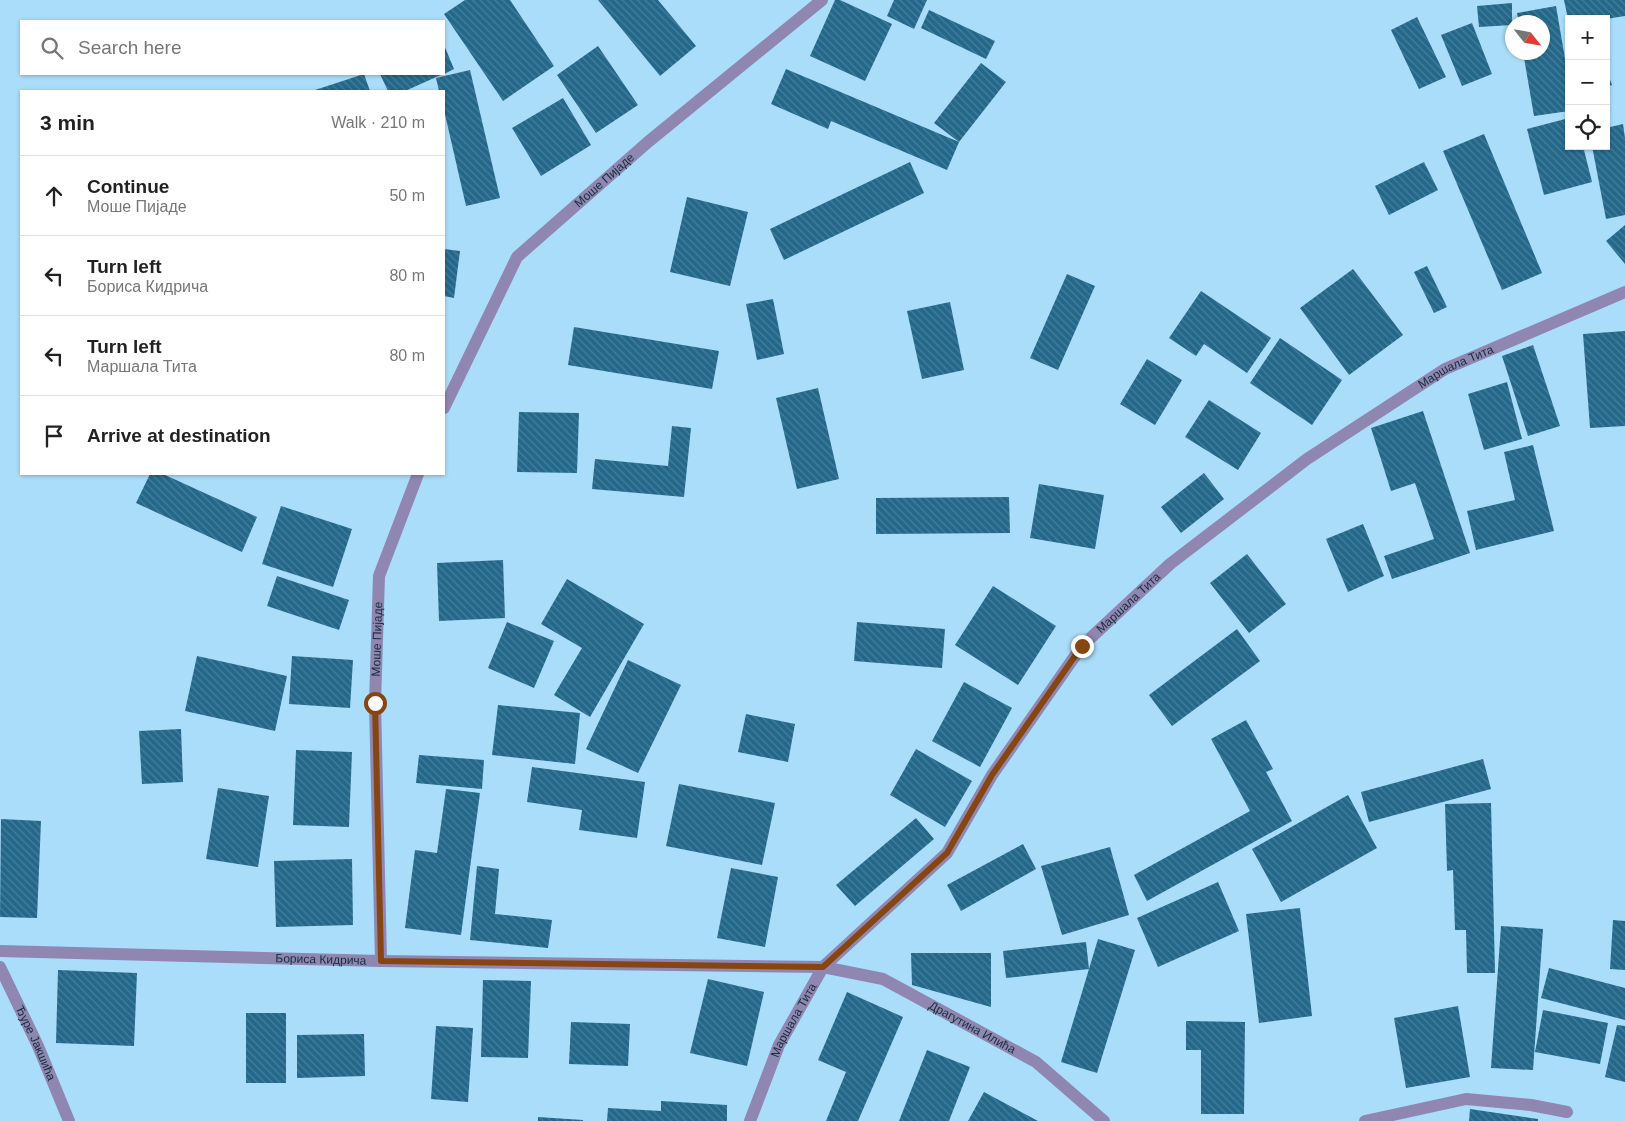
<!DOCTYPE html>
<meta charset="utf-8">
<style>
:root{--surface:#fff;--page:#f2f2f2;--text:#222;--muted:#767676;--line:#e0e0e0}
body{margin:0;font-family:Arial,sans-serif;background:var(--page);color:var(--text)}
.controls{position:absolute;right:15px;top:15px;display:grid;overflow:hidden;border-radius:0px;box-shadow:0 1px 4px #0004}
.controls button{width:45px;height:45px;display:grid;place-items:center;padding:0;border:0;border-bottom:1px solid var(--line);background:var(--surface);color:var(--text);font:25px sans-serif}
.compass{position:absolute;left:1505px;top:15px;width:45px;height:45px;border-radius:50%;background:var(--surface);box-shadow:0 1px 4px #0004;rotate:121deg}
.stop{position:absolute;width:15px;height:15px;margin:-11px;border:4px solid #874611;border-radius:50%;background:#fff}
.stop.end{background:#874611;border-color:#fff;box-shadow:0 1px 5px #0008}
.list{margin:0;padding:0;list-style:none}
h2{display:flex;justify-content:space-between;align-items:center;height:65px;margin:0;padding:0 20px;font-size:21px}
h2 small{font-size:16px;font-weight:400;color:var(--muted)}
.list li{display:grid;grid-template-columns:32px 1fr auto;gap:15px;align-items:center;box-sizing:border-box;height:80px;padding:0 20px;border-top:1px solid var(--line)}
.list b{display:block;font-size:19px;white-space:nowrap}
.list p{margin:0;font-size:16px;white-space:nowrap;color:var(--muted)}
.list em{font-size:16px;font-style:normal;color:var(--muted)}
.icon{flex:none;width:28px;height:28px;fill:none;stroke:currentColor;stroke-width:2;stroke-linecap:round;stroke-linejoin:round}
.map{position:relative;flex:none;width:1625px;height:1121px;overflow:hidden}
.search{position:absolute;background:var(--surface);box-shadow:0 1px 4px #0004;left:20px;top:20px;width:425px;height:55px;display:flex;align-items:center;gap:12px;box-sizing:border-box;padding:0 18px;border-radius:0px;color:var(--muted);font-size:19px}
.panel{position:absolute;background:var(--surface);box-shadow:0 1px 4px #0004;left:20px;top:90px;width:425px;height:385px;border-radius:0px}
.map>svg:first-child{display:block}
.building{fill:url(#building-back-hatch)}
.lines{fill:none;stroke-linecap:round;stroke-linejoin:round}
.minor{stroke:#8f86b1;stroke-width:12}
.route{stroke:#874611;stroke-width:6}
.labels{text-anchor:middle;stroke-width:5;stroke-linejoin:round;paint-order:stroke}
.street-label{font-size:12px;fill:#152f3d;stroke:#c3e8fe}
</style>
<div class="map">
<svg width="1625" height="1121" viewBox="0 0 1625 1121">
<defs>
<pattern id="building-back-hatch" width="6" height="6" patternUnits="userSpaceOnUse" patternTransform="scale(1.25)"><rect width="6" height="6" fill="#23688a"/><path d="M-1 5l2 2M0 0l6 6M5-1l2 2" fill="none" stroke="#487e99"/></pattern>
</defs>
<rect width="100%" height="100%" fill="#aaddfa"/>
<!-- building -->
<path class="building" d="M 465,0 L 510,0 L 554,66 L 503,101 L 444,14 Z
M 598,0 L 658,0 L 696,46 L 660,76 Z
M 835,0 L 840,0 L 892,24 L 865,81 L 810,56 Z
M 894,0 L 927,0 L 914,29 L 887,16 Z
M 1564,0 L 1625,0 L 1625,16 L 1606,19 L 1568,19 Z
M 1512,3 L 1512,25 L 1479,27 L 1477,6 Z
M 1556,6 L 1569,82 L 1569,111 L 1534,116 L 1523,52 L 1542,52 L 1542,22 L 1519,22 L 1517,13 Z
M 929,10 L 995,41 L 986,59 L 921,28 Z
M 1417,17 L 1446,77 L 1419,89 L 1391,30 Z
M 1472,23 L 1492,74 L 1462,86 L 1441,35 Z
M 444,45 L 454,69 L 444,74 Z
M 598,46 L 638,105 L 596,133 L 557,75 Z
M 981,63 L 1006,82 L 959,142 L 947,170 L 831,121 L 828,129 L 771,104 L 786,69 L 959,142 L 934,123 Z
M 1606,69 L 1612,85 L 1606,87 Z
M 470,70 L 500,198 L 466,206 L 444,110 L 444,91 L 439,91 L 436,78 Z
M 364,74 L 370,91 L 312,91 Z
M 380,74 L 443,74 L 405,91 L 388,91 Z
M 563,98 L 591,145 L 541,176 L 512,128 Z
M 1569,118 L 1569,146 L 1583,146 L 1592,182 L 1544,195 L 1527,129 Z
M 1623,124 L 1625,138 L 1625,215 L 1606,219 L 1592,146 L 1606,146 L 1606,128 Z
M 1484,134 L 1542,273 L 1502,290 L 1443,151 Z
M 910,162 L 924,193 L 784,260 L 770,229 Z
M 1424,162 L 1438,190 L 1389,215 L 1375,186 Z
M 687,197 L 748,212 L 730,286 L 670,272 Z
M 1625,225 L 1625,264 L 1606,241 Z
M 444,249 L 460,251 L 454,298 L 444,296 Z
M 1427,266 L 1447,307 L 1434,313 L 1414,272 Z
M 1353,269 L 1403,335 L 1349,375 L 1300,308 Z
M 1067,274 L 1095,286 L 1058,370 L 1030,358 Z
M 1201,291 L 1271,338 L 1247,373 L 1204,344 L 1196,356 L 1169,338 Z
M 773,299 L 784,354 L 757,360 L 746,304 Z
M 950,302 L 964,370 L 922,379 L 907,311 Z
M 574,327 L 719,351 L 712,389 L 568,365 Z
M 1625,331 L 1625,426 L 1590,428 L 1583,334 Z
M 1280,338 L 1342,380 L 1312,425 L 1250,383 Z
M 1533,345 L 1560,426 L 1528,436 L 1502,356 Z
M 1147,359 L 1182,380 L 1155,425 L 1120,404 Z
M 1507,382 L 1522,439 L 1484,450 L 1468,394 Z
M 818,388 L 839,479 L 797,489 L 776,398 Z
M 1209,400 L 1261,433 L 1238,470 L 1185,437 Z
M 1423,411 L 1470,553 L 1392,579 L 1384,556 L 1434,539 L 1415,483 L 1391,491 L 1371,428 Z
M 519,412 L 579,413 L 577,473 L 517,472 Z
M 672,426 L 691,428 L 684,497 L 592,489 L 595,459 L 668,466 Z
M 1533,445 L 1554,531 L 1476,550 L 1467,511 L 1515,500 L 1504,452 Z
M 1204,473 L 1224,499 L 1181,533 L 1161,507 Z
M 150,474 L 163,474 L 257,517 L 242,552 L 136,503 Z
M 1039,484 L 1104,495 L 1095,549 L 1030,538 Z
M 1009,497 L 1010,533 L 876,534 L 876,498 Z
M 281,506 L 352,529 L 333,587 L 262,564 Z
M 1363,524 L 1384,576 L 1348,592 L 1326,539 Z
M 1247,554 L 1286,604 L 1249,633 L 1210,583 Z
M 503,560 L 505,618 L 439,621 L 437,563 Z
M 277,576 L 349,600 L 339,630 L 267,606 Z
M 567,579 L 644,624 L 590,717 L 554,695 L 582,648 L 541,624 Z
M 993,586 L 1056,626 L 1018,685 L 955,645 Z
M 507,622 L 554,641 L 534,688 L 488,668 Z
M 857,622 L 945,629 L 942,668 L 854,661 Z
M 1237,629 L 1260,661 L 1172,726 L 1149,695 Z
M 197,656 L 287,676 L 275,731 L 185,711 Z
M 292,656 L 353,660 L 350,708 L 289,704 Z
M 628,660 L 681,685 L 638,773 L 586,749 Z
M 964,682 L 1012,708 L 980,767 L 932,741 Z
M 498,705 L 580,713 L 575,764 L 492,755 Z
M 746,714 L 795,724 L 788,762 L 738,752 Z
M 1246,720 L 1273,769 L 1266,772 L 1292,821 L 1147,901 L 1134,875 L 1250,811 L 1211,739 Z
M 181,729 L 183,782 L 142,784 L 139,731 Z
M 916,749 L 972,781 L 945,827 L 890,795 Z
M 296,750 L 352,752 L 349,827 L 293,825 Z
M 419,755 L 484,760 L 482,789 L 416,783 Z
M 1483,759 L 1491,789 L 1369,822 L 1361,792 Z
M 532,767 L 645,782 L 637,838 L 579,830 L 582,810 L 527,802 Z
M 679,784 L 775,803 L 762,865 L 666,846 Z
M 218,788 L 269,796 L 258,867 L 206,859 Z
M 446,789 L 480,793 L 461,935 L 405,928 L 415,850 L 437,853 Z
M 1348,795 L 1377,848 L 1281,902 L 1252,849 Z
M 1491,803 L 1495,973 L 1467,973 L 1466,930 L 1455,930 L 1453,870 L 1447,871 L 1445,804 Z
M 916,818 L 934,839 L 855,906 L 836,885 Z
M 1,819 L 41,821 L 37,918 L 0,917 Z
M 1023,844 L 1036,869 L 961,911 L 947,885 Z
M 1110,847 L 1129,915 L 1062,935 L 1041,866 Z
M 352,859 L 353,925 L 276,927 L 274,861 Z
M 477,866 L 499,869 L 495,914 L 552,920 L 548,948 L 470,940 Z
M 731,868 L 778,877 L 765,947 L 717,938 Z
M 1218,882 L 1239,931 L 1158,967 L 1137,918 Z
M 1300,908 L 1312,1016 L 1259,1023 L 1246,914 Z
M 1613,920 L 1625,921 L 1625,970 L 1610,969 Z
M 1501,926 L 1543,929 L 1533,1070 L 1491,1068 Z
M 1098,939 L 1135,950 L 1097,1073 L 1061,1062 Z
M 1086,942 L 1089,969 L 1006,978 L 1003,951 Z
M 911,953 L 991,953 L 991,1007 L 912,985 Z
M 1549,968 L 1625,988 L 1625,1020 L 1541,998 Z
M 58,970 L 137,973 L 134,1046 L 56,1043 Z
M 708,979 L 764,992 L 747,1066 L 690,1053 Z
M 483,980 L 531,981 L 528,1058 L 481,1057 Z
M 847,992 L 903,1017 L 858,1121 L 826,1121 L 846,1072 L 818,1060 Z
M 1458,1006 L 1470,1077 L 1406,1088 L 1394,1018 Z
M 1543,1010 L 1608,1023 L 1600,1064 L 1535,1052 Z
M 246,1013 L 286,1013 L 286,1083 L 246,1083 Z
M 1186,1021 L 1245,1022 L 1244,1114 L 1201,1114 L 1201,1050 L 1186,1050 Z
M 571,1022 L 630,1024 L 628,1066 L 569,1064 Z
M 1617,1025 L 1625,1026 L 1625,1082 L 1605,1077 Z
M 436,1026 L 473,1028 L 468,1102 L 431,1099 Z
M 364,1034 L 365,1076 L 297,1078 L 297,1035 Z
M 927,1050 L 970,1067 L 949,1121 L 899,1121 Z
M 984,1092 L 1038,1121 L 968,1121 Z
M 661,1101 L 727,1105 L 727,1121 L 607,1121 L 608,1108 L 661,1111 Z
M 1470,1109 L 1538,1119 L 1538,1121 L 1469,1121 Z
M 538,1117 L 583,1120 L 583,1121 L 538,1121 Z"/>
<g class="lines">
<!-- minor -->
<g class="minor">
<path id="s1" d="M 444,408 L 517,257 L 648,142 L 822,0"/>
<path id="s2" d="M 0,951 L 381,961 L 823,967 L 883,979 L 1036,1062 L 1104,1121"/>
<path id="s3" d="M 381,961 L 375,703 L 379,576 L 418,474"/>
<path id="s4" d="M 0,967 L 38,1046 L 69,1121"/>
<path id="s5" d="M 750,1121 L 779,1045 L 823,967 L 947,853 L 992,775 L 1082,646 L 1170,564 L 1307,459 L 1445,369 L 1625,292"/>
<path d="M 1365,1121 L 1466,1099 L 1531,1105 L 1567,1112"/>
</g>
</g>
<g class="lines">
<!-- route -->
<path class="route" d="M 375,703 L 381,961 L 823,967 L 947,853 L 992,775 L 1082,646"/>
</g>
<g class="labels">
<!-- street labels -->
<g class="street-label">
<text dy="4" stroke="none"><textPath href="#s1" startOffset="284">Моше Пијаде</textPath></text>
<text dy="4" stroke="none"><textPath href="#s5" startOffset="1055">Маршала Тита</textPath></text>
<text dy="4" stroke="none"><textPath href="#s5" startOffset="650">Маршала Тита</textPath></text>
<text dy="4" stroke="none"><textPath href="#s3" startOffset="322">Моше Пијаде</textPath></text>
<text dy="4" stroke="none"><textPath href="#s2" startOffset="321">Бориса Кидрича</textPath></text>
<text dy="4" stroke="none"><textPath href="#s5" startOffset="110">Маршала Тита</textPath></text>
<text dy="4" stroke="none"><textPath href="#s2" startOffset="986">Драгутина Илића</textPath></text>
<text dy="4" stroke="none"><textPath href="#s4" startOffset="84">Ђуре Јакшића</textPath></text>
</g>
</g>
</svg>
<div class="controls">
<button>+</button>
<button>−</button>
<button><svg class="icon" aria-label="locate" viewBox="0 0 24 24"><circle cx="12" cy="12" r="6"/><path d="M12 2v4M12 18v4M2 12h4M18 12h4"/></svg></button>
</div>
<svg class="compass" viewBox="-18 -18 36 36"><path d="M0-13l5 13h-10z" fill="#e53935"/><path d="M0 13l5-13h-10z" fill="#767676"/></svg>
<div class="stop" style="left:375px;top:703px"></div>
<div class="stop end" style="left:1082px;top:646px"></div>
<div class="search"><svg class="icon" aria-label="search" viewBox="0 0 24 24"><circle cx="10" cy="10" r="6"/><path d="M15 15l6 6"/></svg>Search here</div>
<section class="panel">
<h2>3 min<small>Walk · 210 m</small></h2>
<ul class="list">
<li><svg class="icon" aria-label="ahead" viewBox="0 0 24 24"><path d="M12 20V5M6 11l6-6 6 6"/></svg><div><b>Continue</b><p>Моше Пијаде</p></div><em>50 m</em></li>
<li><svg class="icon" aria-label="left" viewBox="0 0 24 24"><path d="M17 20v-9H6M10 6l-5 5 5 5"/></svg><div><b>Turn left</b><p>Бориса Кидрича</p></div><em>80 m</em></li>
<li><svg class="icon" aria-label="left" viewBox="0 0 24 24"><path d="M17 20v-9H6M10 6l-5 5 5 5"/></svg><div><b>Turn left</b><p>Маршала Тита</p></div><em>80 m</em></li>
<li><svg class="icon" aria-label="arrive" viewBox="0 0 24 24"><path d="M6 21V4h12l-3 4 3 4H6"/></svg><div><b>Arrive at destination</b></div></li>
</ul>
</section>
</div>
